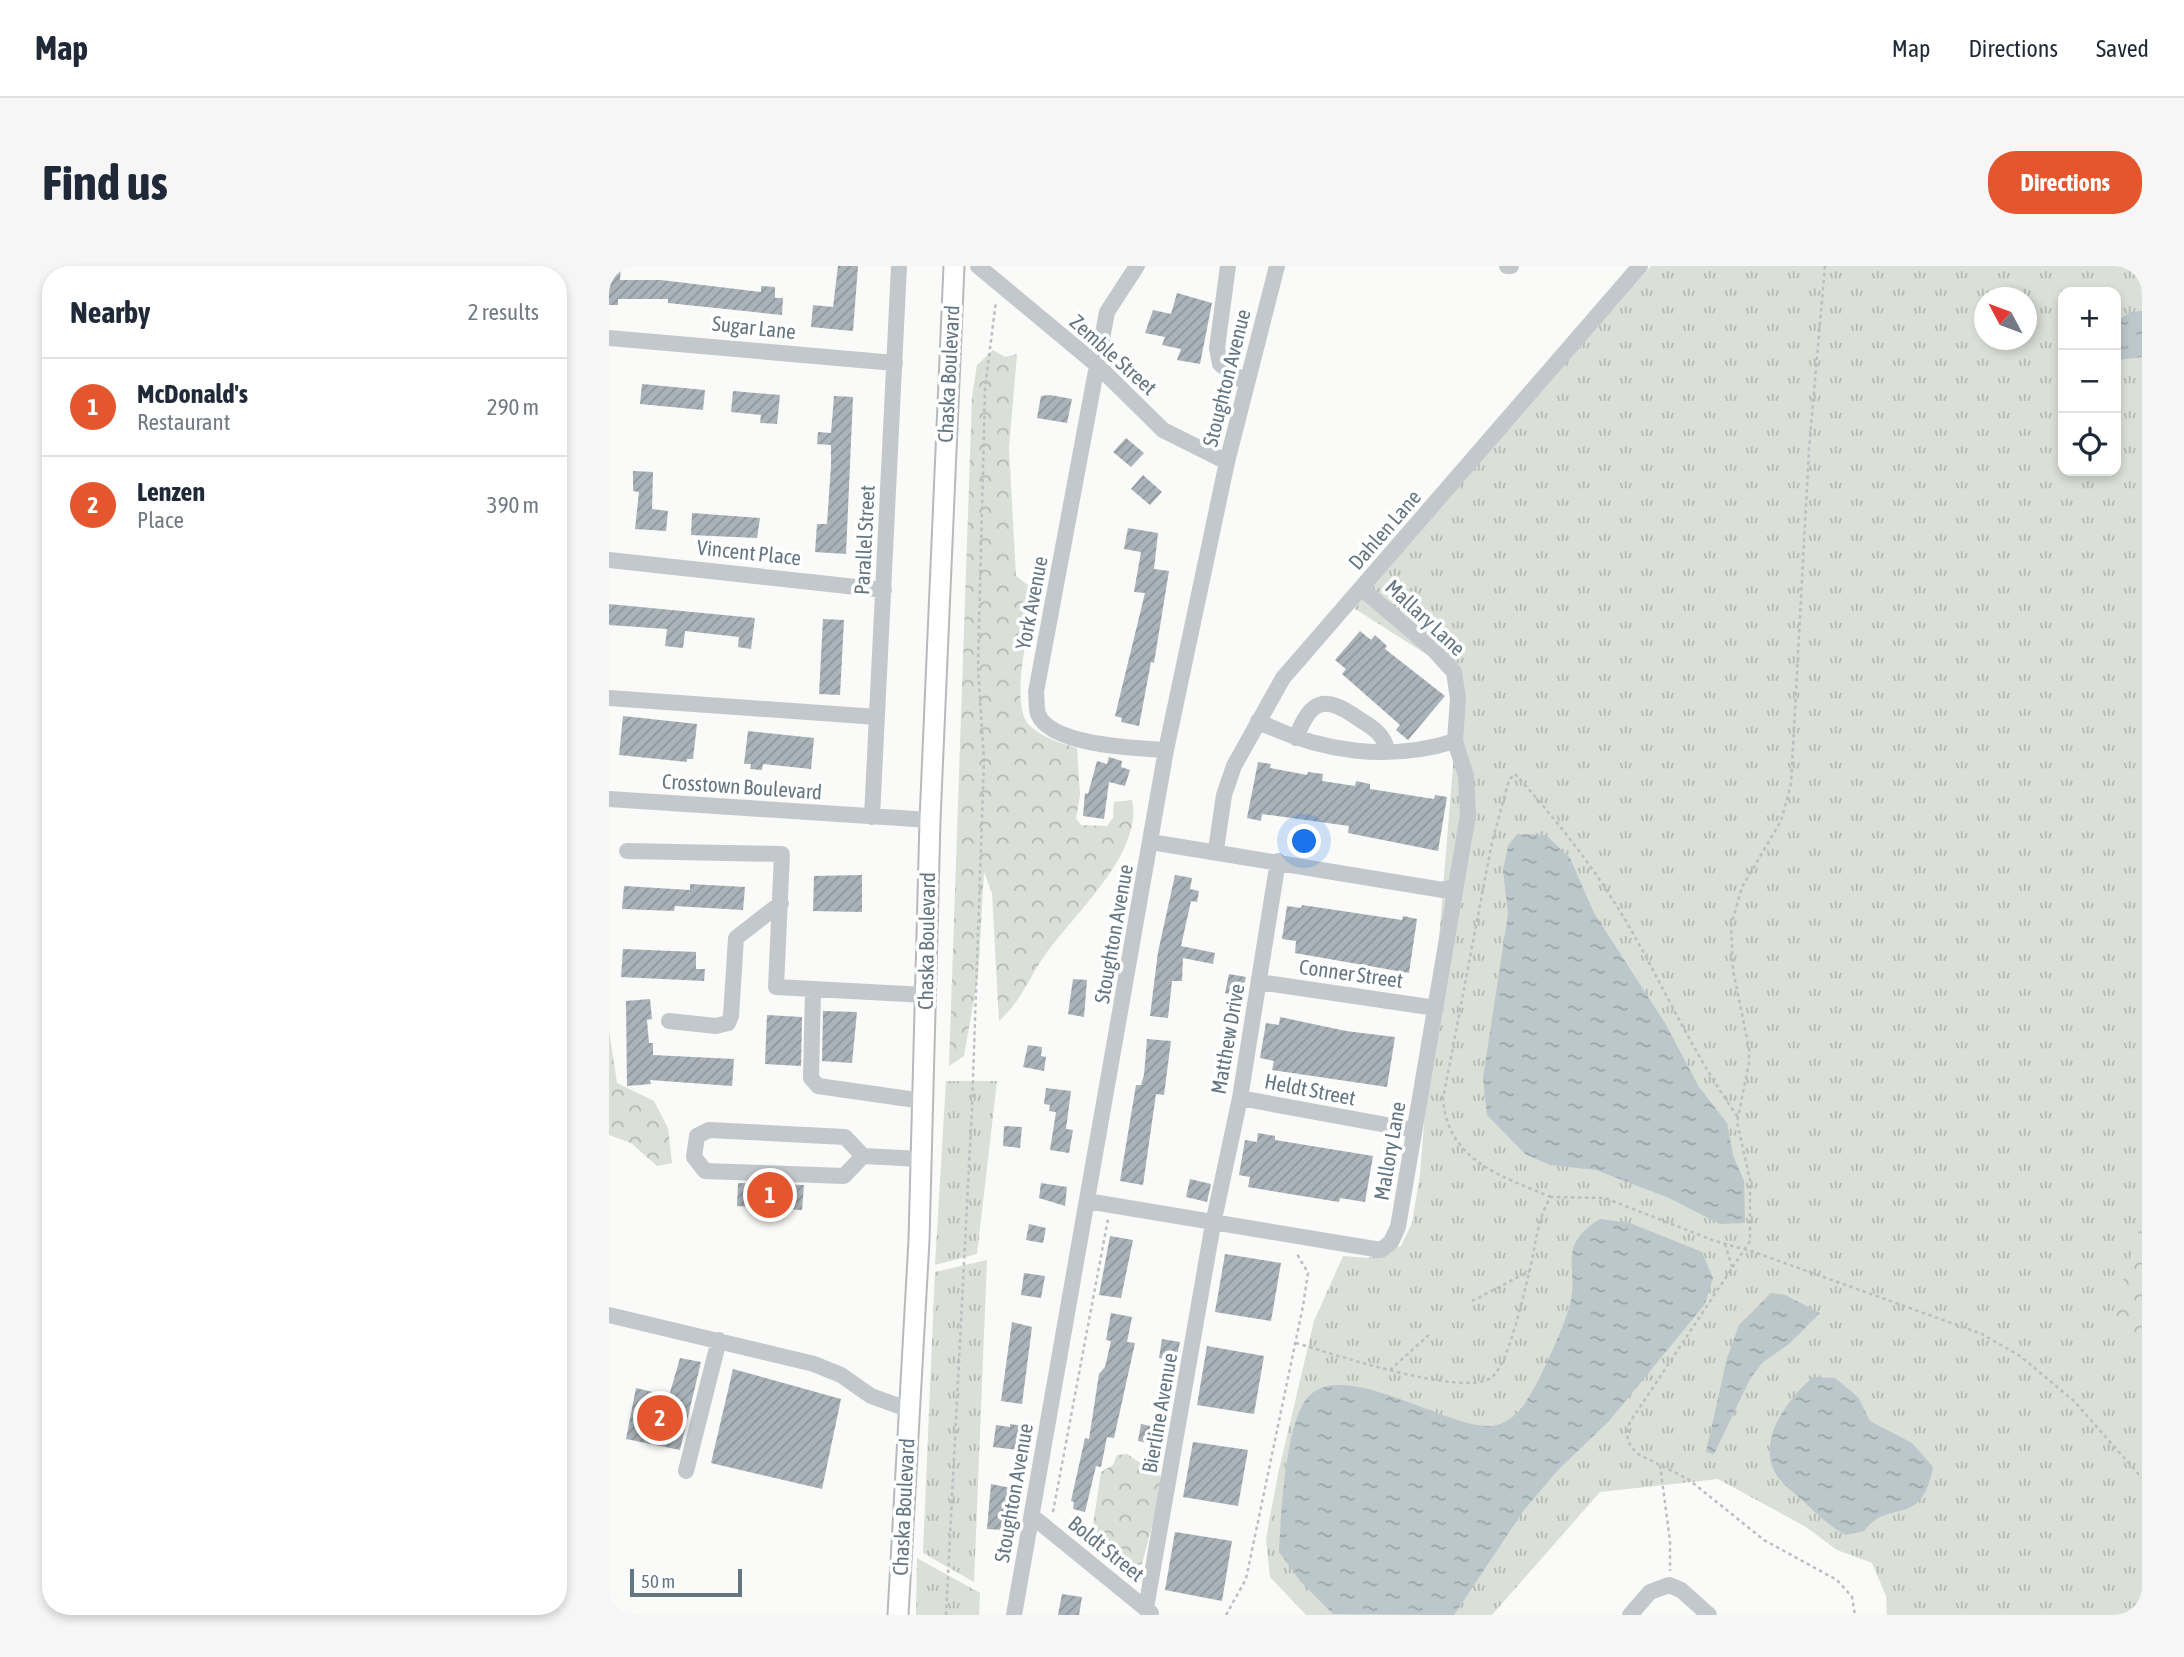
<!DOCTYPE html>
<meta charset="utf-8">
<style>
:root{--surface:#fff;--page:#f6f6f7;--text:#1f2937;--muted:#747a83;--line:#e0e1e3;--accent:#e4572e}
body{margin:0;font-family:"Asap Condensed",sans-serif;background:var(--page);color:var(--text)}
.controls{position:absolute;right:21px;top:21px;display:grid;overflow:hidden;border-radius:14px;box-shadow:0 4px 10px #0003}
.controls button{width:63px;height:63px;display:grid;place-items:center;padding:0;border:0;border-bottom:2px solid var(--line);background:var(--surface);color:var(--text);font:35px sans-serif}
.compass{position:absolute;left:1365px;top:21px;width:63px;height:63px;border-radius:50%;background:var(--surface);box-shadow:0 4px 10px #0003;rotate:311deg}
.scale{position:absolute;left:21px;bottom:18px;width:112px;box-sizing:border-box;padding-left:7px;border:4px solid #657683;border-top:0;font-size:19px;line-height:24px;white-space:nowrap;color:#657683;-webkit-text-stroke:5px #fff;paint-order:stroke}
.you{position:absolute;left:696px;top:576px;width:24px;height:24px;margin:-18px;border:5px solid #fff;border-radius:50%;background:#1a73e8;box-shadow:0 0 0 10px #1a73e833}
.badge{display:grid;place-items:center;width:46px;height:46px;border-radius:50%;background:var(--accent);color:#fff;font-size:23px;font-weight:700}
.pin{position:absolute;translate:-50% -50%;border:4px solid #fff;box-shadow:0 2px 7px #0006}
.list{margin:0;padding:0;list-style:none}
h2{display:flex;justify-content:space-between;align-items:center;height:91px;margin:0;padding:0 28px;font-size:30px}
h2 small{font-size:23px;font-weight:400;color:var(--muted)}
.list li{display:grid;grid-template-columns:46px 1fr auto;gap:21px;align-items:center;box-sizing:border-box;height:98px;padding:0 28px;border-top:2px solid var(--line)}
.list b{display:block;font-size:26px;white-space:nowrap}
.list p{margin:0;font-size:23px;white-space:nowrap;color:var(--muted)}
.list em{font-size:23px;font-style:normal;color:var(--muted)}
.icon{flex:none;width:38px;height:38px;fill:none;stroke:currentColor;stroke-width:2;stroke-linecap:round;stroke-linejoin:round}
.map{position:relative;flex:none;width:1533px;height:1349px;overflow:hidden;border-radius:28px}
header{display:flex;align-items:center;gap:42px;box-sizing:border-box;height:98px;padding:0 35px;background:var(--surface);border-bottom:2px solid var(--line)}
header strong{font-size:33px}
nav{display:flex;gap:38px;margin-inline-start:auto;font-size:24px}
.intro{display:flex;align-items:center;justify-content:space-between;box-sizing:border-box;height:168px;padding:0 42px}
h1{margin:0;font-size:49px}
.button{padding:18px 32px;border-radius:28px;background:var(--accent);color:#fff;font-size:24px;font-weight:700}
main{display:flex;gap:42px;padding:0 42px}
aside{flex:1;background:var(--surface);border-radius:28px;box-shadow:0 4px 10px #0003}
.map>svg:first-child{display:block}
.forest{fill:url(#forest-crowns)}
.park{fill:url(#park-tufts);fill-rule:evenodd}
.water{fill:url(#water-ripples)}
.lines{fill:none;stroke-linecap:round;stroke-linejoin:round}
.stream{stroke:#bbc7cb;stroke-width:4.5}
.building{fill:url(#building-hatch)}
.major-casing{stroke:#b5babe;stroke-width:23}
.path{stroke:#bbbfc2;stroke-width:2.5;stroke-dasharray:3.5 3.5;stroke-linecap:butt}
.minor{stroke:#c3c8cc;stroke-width:16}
.major{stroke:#fff;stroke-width:19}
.labels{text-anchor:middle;stroke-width:7;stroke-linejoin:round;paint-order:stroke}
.street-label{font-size:21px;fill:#657683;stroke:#fff}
</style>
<header>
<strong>Map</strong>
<nav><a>Map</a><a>Directions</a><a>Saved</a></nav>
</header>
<div class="intro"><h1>Find us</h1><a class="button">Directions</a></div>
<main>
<aside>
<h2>Nearby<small>2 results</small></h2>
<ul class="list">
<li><span class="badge">1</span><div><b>McDonald's</b><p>Restaurant</p></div><em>290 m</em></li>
<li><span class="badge">2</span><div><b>Lenzen</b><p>Place</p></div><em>390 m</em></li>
</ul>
</aside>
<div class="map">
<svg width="1533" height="1349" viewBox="0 0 1533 1349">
<defs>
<pattern id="forest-crowns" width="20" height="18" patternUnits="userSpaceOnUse" patternTransform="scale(1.75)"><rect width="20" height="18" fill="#dadfd7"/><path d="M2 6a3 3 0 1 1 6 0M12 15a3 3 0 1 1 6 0" fill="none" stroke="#b4b9b4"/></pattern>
<pattern id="park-tufts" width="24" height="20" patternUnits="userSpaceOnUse" patternTransform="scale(1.75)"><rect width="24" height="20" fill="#dadfd7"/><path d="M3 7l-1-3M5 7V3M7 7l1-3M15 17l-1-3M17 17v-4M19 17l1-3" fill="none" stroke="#b4b9b4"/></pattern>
<pattern id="water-ripples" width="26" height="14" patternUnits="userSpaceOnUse" patternTransform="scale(1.75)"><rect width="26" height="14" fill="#bbc7cb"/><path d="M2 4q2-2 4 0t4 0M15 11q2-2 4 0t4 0" fill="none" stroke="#9ca6aa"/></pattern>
<pattern id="building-hatch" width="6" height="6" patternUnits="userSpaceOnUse" patternTransform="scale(1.75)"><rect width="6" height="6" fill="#aab3b9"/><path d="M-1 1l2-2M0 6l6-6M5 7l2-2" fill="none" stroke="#8e969c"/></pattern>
</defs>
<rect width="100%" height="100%" fill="#fafaf8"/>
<!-- forest -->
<path class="forest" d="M 384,84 L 396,91 L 408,88 L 400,182 L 407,310 L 427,325 C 422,354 400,434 419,458 C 431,471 452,477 468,482 L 471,529 L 467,552 L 472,559 L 498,560 L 504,552 L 505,536 L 523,534 C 535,586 464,649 436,689 C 419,713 413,734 390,755 L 383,627 L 375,606 L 369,711 L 355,790 L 340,800 L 363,131 L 368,99 Z
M 0,764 L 8,817 L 45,835 L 59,862 L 63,897 L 48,900 L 22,877 L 0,869 Z
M 1533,941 L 1533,1084 L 1500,1058 Z
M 518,1188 L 552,1211 L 551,1230 L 533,1298 L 523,1301 L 500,1290 L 482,1272 L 492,1206 L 504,1199 L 508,1189 Z"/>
<!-- park -->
<path class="park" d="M 1042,0 L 1533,0 L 1533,956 L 1500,1058 L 1533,1084 L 1533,1349 L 1278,1349 L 1277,1330 L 1263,1297 L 1228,1284 L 1197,1261 L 1109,1213 L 991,1226 L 883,1349 L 697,1349 L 661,1311 L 657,1273 L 669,1208 L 705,1055 L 734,990 L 759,992 L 792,980 L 803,957 L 811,908 L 846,475 L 845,406 L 740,339 ZM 1454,26 L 1507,26 L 1507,205 L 1454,205 ZM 1376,32 L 1418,32 L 1418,74 L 1376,74 Z
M 337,815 L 388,815 L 368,988 L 326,999 Z
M 378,994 L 365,1316 L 314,1287 L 326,1006 Z
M 308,1292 L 371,1327 L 370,1349 L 307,1349 Z"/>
<!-- water -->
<path class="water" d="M 1533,45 L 1533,91 L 1509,94 L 1507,55 L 1522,46 Z
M 908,568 L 937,569 L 961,592 L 985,647 L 1056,757 L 1090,821 L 1118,857 L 1124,889 L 1135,915 L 1136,957 L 1111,958 L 1060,932 L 987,904 L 941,899 L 916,888 L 878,849 L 874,812 L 899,648 L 894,604 L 899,580 Z
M 991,953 L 1021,957 L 1093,986 L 1104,1012 L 1096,1038 L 1000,1155 L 949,1204 L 915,1244 L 845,1349 L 724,1348 L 691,1315 L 670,1286 C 672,1249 676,1164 696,1135 C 728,1087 837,1163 881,1160 C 891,1160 902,1153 909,1146 C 924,1132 954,1063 960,1042 C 972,1002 945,981 991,953 Z
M 1162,1027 L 1176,1029 L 1211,1047 L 1180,1078 L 1153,1097 L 1141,1113 L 1105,1188 L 1097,1186 L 1118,1092 L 1130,1059 Z
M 1204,1111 L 1226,1112 L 1249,1131 L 1261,1155 L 1303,1177 L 1324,1201 C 1312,1264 1281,1231 1255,1265 L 1237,1269 C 1218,1259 1206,1246 1191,1232 C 1184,1226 1176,1220 1171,1214 C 1143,1178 1178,1134 1204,1111 Z"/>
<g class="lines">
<!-- stream -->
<path class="stream" d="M 1524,1349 L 1533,1345"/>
</g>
<!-- building -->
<path class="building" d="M 0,0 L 12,1 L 11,14 L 52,14 L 152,26 L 152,20 L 166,21 L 166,32 L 174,32 L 173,49 L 59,37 L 59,33 L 9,33 L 9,39 L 0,39 Z
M 229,0 L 249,0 L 244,65 L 202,61 L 204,39 L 224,41 Z
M 568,27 L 603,37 L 591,98 L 568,94 L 572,83 L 553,79 L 556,71 L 536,67 L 544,44 L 562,48 Z
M 33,118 L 96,124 L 94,144 L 31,138 Z
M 124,125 L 171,129 L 168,158 L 151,157 L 152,149 L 122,146 Z
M 441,129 L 463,133 L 458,157 L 428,152 L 432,130 Z
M 225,130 L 244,131 L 237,288 L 206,286 L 208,258 L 218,258 L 222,200 L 222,179 L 208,178 L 209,166 L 222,167 Z
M 517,172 L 535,187 L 522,201 L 504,186 Z
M 24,205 L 44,206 L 43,243 L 59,245 L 57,265 L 26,263 L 30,226 L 24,225 Z
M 534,209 L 553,226 L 541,239 L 522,223 Z
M 83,247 L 151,252 L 148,272 L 82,269 Z
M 519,262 L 549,267 L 545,303 L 560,305 L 545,397 L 542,396 L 530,460 L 512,456 L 513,452 L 506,450 L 536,327 L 525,326 L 532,286 L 515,283 Z
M 0,338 L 146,352 L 142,383 L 129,381 L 130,371 L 76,365 L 74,382 L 56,380 L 58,363 L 0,359 Z
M 214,353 L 235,354 L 231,429 L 210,428 Z
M 751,365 L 762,374 L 766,369 L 778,380 L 776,383 L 836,430 L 799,474 L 787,464 L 791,459 L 733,408 L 737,403 L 726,394 Z
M 14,450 L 88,458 L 84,493 L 78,493 L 78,496 L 10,489 Z
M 139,465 L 205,472 L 202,503 L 154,498 L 153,504 L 141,503 L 142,498 L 135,498 Z
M 500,491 L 513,495 L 512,501 L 521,504 L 516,520 L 500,516 L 495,553 L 474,550 L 476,527 L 479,528 L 488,495 L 498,498 Z
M 649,496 L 662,498 L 661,502 L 698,509 L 699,506 L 714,508 L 713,515 L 746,520 L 747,515 L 761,518 L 761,523 L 825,533 L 826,529 L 838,531 L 829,585 L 739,567 L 740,560 L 653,548 L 652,555 L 638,552 Z
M 253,609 L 253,646 L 204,645 L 205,610 Z
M 566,609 L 583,612 L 581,623 L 590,625 L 588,636 L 582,635 L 572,680 L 606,687 L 604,698 L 574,692 L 573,715 L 563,715 L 559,752 L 541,750 L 549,686 Z
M 81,618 L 136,621 L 134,644 L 66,640 L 65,645 L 13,643 L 15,620 L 81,624 Z
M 693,639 L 793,654 L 794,650 L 808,653 L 800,707 L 686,687 L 687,675 L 673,673 L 678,640 L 692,642 Z
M 14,683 L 87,686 L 87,703 L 96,703 L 95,715 L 12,711 Z
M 620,708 L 637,711 L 632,731 L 616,727 Z
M 464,713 L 478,714 L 475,751 L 459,748 Z
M 41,733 L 43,753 L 38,754 L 40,777 L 44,777 L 44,789 L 125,793 L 123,820 L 41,814 L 42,818 L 18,820 L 17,735 Z
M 214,745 L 248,746 L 243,797 L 213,795 Z
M 158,749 L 193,751 L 192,800 L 156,798 Z
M 671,751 L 737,765 L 786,771 L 778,821 L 663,804 L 665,795 L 651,792 L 657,757 L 670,759 Z
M 538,773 L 562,775 L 555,829 L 547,828 L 534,919 L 511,915 L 527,819 L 532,819 L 535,809 Z
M 419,779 L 433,781 L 432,790 L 437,791 L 435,805 L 414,801 Z
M 437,822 L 462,825 L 457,863 L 464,864 L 460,887 L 441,884 L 447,846 L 440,845 L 441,839 L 435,838 Z
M 395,860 L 413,861 L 411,882 L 394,880 Z
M 649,867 L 666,870 L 666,874 L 764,890 L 756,936 L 731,932 L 730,936 L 639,921 L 641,911 L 630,909 L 636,874 L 648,876 Z
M 581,913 L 602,918 L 598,936 L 577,931 Z
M 129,917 L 195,919 L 193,944 L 128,940 Z
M 432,917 L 458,921 L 456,940 L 430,932 Z
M 420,958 L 437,962 L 434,977 L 417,974 Z
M 501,970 L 524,974 L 512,1032 L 490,1029 Z
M 616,988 L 672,997 L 662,1055 L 606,1046 Z
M 415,1007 L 436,1010 L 432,1032 L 412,1029 Z
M 502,1047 L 523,1051 L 518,1076 L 526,1077 L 505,1172 L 498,1171 L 492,1201 L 487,1200 L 476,1246 L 464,1243 L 465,1236 L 462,1235 L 476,1172 L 480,1173 L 490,1108 L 496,1101 L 502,1075 L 497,1074 Z
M 403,1056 L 423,1061 L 413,1138 L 392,1135 Z
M 553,1073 L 571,1076 L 567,1095 L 550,1092 Z
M 598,1080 L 655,1090 L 645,1148 L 588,1139 Z
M 71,1092 L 92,1096 L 71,1184 L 17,1173 L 27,1122 L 60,1130 Z
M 124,1103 L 232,1133 L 213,1223 L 102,1197 Z
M 401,1158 L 414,1160 L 410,1184 L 384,1181 L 387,1159 L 401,1161 Z
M 532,1158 L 551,1162 L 548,1179 L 529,1175 Z
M 584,1176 L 639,1184 L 629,1240 L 574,1231 Z
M 382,1218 L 402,1222 L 397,1264 L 378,1263 Z
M 566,1266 L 623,1275 L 613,1335 L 556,1324 Z
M 453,1328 L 473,1331 L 470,1349 L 449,1349 Z"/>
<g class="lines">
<defs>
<path id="major" d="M 289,1349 L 310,974 L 321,554 L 345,0"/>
</defs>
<!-- major casing -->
<use href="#major" class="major-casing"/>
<!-- path -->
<path class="path" d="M 1216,0 L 1200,183 L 1182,518 L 1172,555 L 1133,621 L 1122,660 L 1124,704 L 1140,782 L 1140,797 L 1128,856 L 1141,914 L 1141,975 L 1021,1156 C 1016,1170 1018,1178 1029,1188 L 1079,1213 L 1155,1274 L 1228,1314 L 1243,1331 L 1246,1349
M 942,931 C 892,910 839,895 834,833 L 883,576 L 900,514 L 906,508 C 951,557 994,613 1026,671 C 1060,732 1088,794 1129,851
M 1116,978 L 1123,1001
M 863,1035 L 921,1005
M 687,1077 C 722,1087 856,1133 883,1111 C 900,1097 914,1030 920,1007 C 927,981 927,954 942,931 L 996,932 L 1106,975 L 1145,986 L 1373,1068 L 1411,1090 L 1465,1135 L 1533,1212
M 781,1104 L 822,1067
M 1051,1199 L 1061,1275 L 1061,1305
M 444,1246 L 499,953
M 337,1349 L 363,841 L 375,494 L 369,401 L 376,122 L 387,35
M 617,1349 L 637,1313 L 694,1040 L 699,1007 L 687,986"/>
<!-- minor -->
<path class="minor" d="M 369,0 L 488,99 L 554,164 L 618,196
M 528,0 L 498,46 L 427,426 C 428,432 427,442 429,448 C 442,480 528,482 557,484
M 619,0 L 608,82 L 611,98 L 638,118
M 898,0 L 902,0
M 0,72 L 286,97
M 0,294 L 275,324
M 0,432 L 268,451
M 649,455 C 710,486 780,496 846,475
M 687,472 C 702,432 716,429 750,453 C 763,461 775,468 778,484
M 0,533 L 321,554
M 263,551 L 290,0
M 542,576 L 834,624 L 847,620
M 607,584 L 615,529 L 625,500 L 674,412 L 1031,0
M 18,585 L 173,588 L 167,721 L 316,729
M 650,716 L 827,742
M 204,724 L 202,812 L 209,820 L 314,835
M 60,755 L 107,760 L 119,757 L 122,750 L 127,672 L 172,637
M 631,832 L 805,864
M 254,890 L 235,910 L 96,905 L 85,891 L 88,870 L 100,864 L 236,871 L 254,890 L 312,893
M 478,935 L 772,984 L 782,976 L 789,961 L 859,549 L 857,510 L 846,475 L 849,432 L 845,406 L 825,384 L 753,323
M 0,1049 L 205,1098 L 232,1109 L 262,1130 L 301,1144
M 77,1205 L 110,1074
M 423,1250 L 542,1347
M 537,1342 L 604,958 L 631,832 L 669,595
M 405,1349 L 557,484 L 618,196 L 668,0
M 1021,1349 L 1041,1326 L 1060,1319 L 1072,1324 L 1100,1349"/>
<!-- major -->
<use href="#major" class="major"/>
</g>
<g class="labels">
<!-- street labels -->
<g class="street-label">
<text transform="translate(145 62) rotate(6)" y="7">Sugar Lane</text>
<text transform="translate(504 89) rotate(42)" y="7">Zemble Street</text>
<text transform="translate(340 108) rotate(-87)" y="7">Chaska Boulevard</text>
<text transform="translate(618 112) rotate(-76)" y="7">Stoughton Avenue</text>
<text transform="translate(776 264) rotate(-49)" y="7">Dahlen Lane</text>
<text transform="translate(256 274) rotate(-87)" y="7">Parallel Street</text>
<text transform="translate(140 287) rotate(6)" y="7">Vincent Place</text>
<text transform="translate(423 337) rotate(-79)" y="7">York Avenue</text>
<text transform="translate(816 352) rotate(43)" y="7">Mallary Lane</text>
<text transform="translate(133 521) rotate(4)" y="7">Crosstown Boulevard</text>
<text transform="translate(505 668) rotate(-80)" y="7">Stoughton Avenue</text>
<text transform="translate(318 675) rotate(-89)" y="7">Chaska Boulevard</text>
<text transform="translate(742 708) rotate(8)" y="7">Conner Street</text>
<text transform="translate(619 773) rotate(-80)" y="7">Matthew Drive</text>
<text transform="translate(701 824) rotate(11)" y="7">Heldt Street</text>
<text transform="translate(781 885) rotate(-80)" y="7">Mallory Lane</text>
<text transform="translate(551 1147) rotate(-80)" y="7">Bierline Avenue</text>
<text transform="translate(405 1227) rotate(-80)" y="7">Stoughton Avenue</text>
<text transform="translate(295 1241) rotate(-87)" y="7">Chaska Boulevard</text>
<text transform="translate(497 1283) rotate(39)" y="7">Boldt Street</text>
</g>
</g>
</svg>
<div class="controls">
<button>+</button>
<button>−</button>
<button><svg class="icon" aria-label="locate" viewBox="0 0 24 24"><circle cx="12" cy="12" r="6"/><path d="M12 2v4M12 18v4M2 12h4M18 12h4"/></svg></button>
</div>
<svg class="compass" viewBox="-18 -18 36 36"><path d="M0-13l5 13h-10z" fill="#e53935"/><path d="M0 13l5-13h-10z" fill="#747a83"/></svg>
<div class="scale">50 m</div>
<div class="you"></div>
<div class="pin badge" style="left:161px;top:929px">1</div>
<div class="pin badge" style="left:51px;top:1152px">2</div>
</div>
</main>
